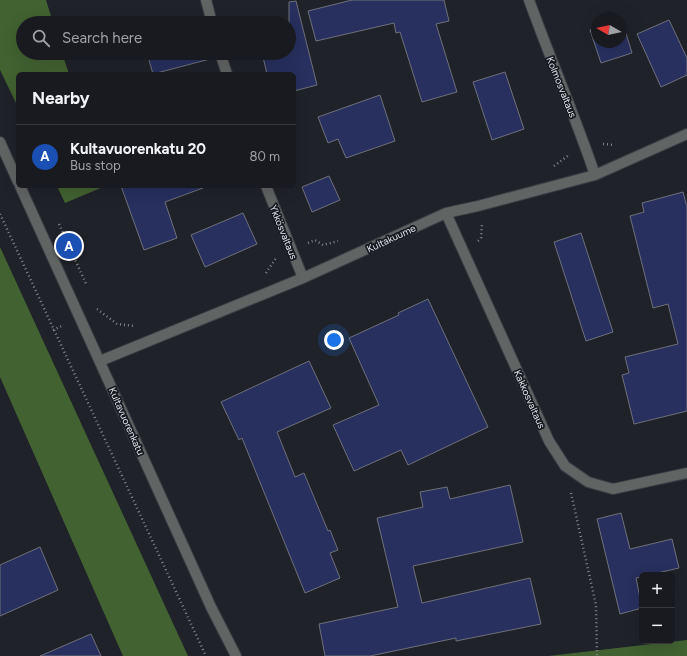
<!DOCTYPE html>
<meta charset="utf-8">
<style>
:root{--surface:#181a20;--page:#212329;--text:#f1f3f6;--muted:#9fa1a5;--line:#36383e;--accent:#fa87e6}
body{margin:0;font-family:Figtree,sans-serif;background:var(--page);color:var(--text)}
.controls{position:absolute;right:12px;bottom:12px;display:grid;overflow:hidden;border-radius:6px;box-shadow:0 4px 16px #0002}
.controls button{width:36px;height:36px;display:grid;place-items:center;padding:0;border:0;border-bottom:1px solid var(--line);background:var(--surface);color:var(--text);font:20px sans-serif}
.compass{position:absolute;left:591px;top:12px;width:36px;height:36px;border-radius:50%;background:var(--surface);box-shadow:0 4px 16px #0002;rotate:279deg}
.you{position:absolute;left:334px;top:340px;width:14px;height:14px;margin:-10px;border:3px solid #fff;border-radius:50%;background:#1a73e8;box-shadow:0 0 0 6px #1a73e833}
.badge{display:grid;place-items:center;width:26px;height:26px;border-radius:50%;background:var(--accent);color:#fff;font-size:13px;font-weight:700}
.pin{position:absolute;translate:-50% -50%;border:2px solid #fff;box-shadow:0 1px 4px #0006}
.list{margin:0;padding:0;list-style:none}
h2{display:flex;justify-content:space-between;align-items:center;height:52px;margin:0;padding:0 16px;font-size:17px}
h2 small{font-size:13px;font-weight:400;color:var(--muted)}
.list li{display:grid;grid-template-columns:26px 1fr auto;gap:12px;align-items:center;box-sizing:border-box;height:64px;padding:0 16px;border-top:1px solid var(--line)}
.list b{display:block;font-size:15px;white-space:nowrap}
.list p{margin:0;font-size:13px;white-space:nowrap;color:var(--muted)}
.list em{font-size:13px;font-style:normal;color:var(--muted)}
.icon{flex:none;width:22px;height:22px;fill:none;stroke:currentColor;stroke-width:2;stroke-linecap:round;stroke-linejoin:round}
.map{position:relative;flex:none;width:687px;height:656px;overflow:hidden}
.search{position:absolute;background:var(--surface);box-shadow:0 4px 16px #0002;left:16px;top:16px;width:280px;height:44px;display:flex;align-items:center;gap:10px;box-sizing:border-box;padding:0 14px;border-radius:22px;color:var(--muted);font-size:15px}
.panel{position:absolute;background:var(--surface);box-shadow:0 4px 16px #0002;left:16px;top:72px;width:280px;height:116px;border-radius:6px}
.map>svg:first-child{display:block}
.forest{fill:#426231}
.building{fill:#27305e;stroke:#6f717b}
.lines{fill:none;stroke-linecap:round;stroke-linejoin:round}
.minor-casing{stroke:#3b3d44;stroke-width:12}
.path{stroke:#84868c;stroke-width:2.5;stroke-dasharray:1 3;stroke-linecap:butt}
.minor{stroke:#606462;stroke-width:10}
.labels{text-anchor:middle;stroke-width:3.5;stroke-linejoin:round;paint-order:stroke}
.street-label{font-size:10px;fill:#e0e2e7;stroke:#161920}
</style>
<div class="map">
<svg width="687" height="656" viewBox="0 0 687 656">
<rect width="100%" height="100%" fill="#20222a"/>
<!-- forest -->
<path class="forest" d="M 0,0 L 46,0 L 53,23 L 23,23 L 23,53 L 62,53 L 69,74 L 18,74 L 18,107 L 0,70 Z
M 57,186 L 103,186 L 103,187 L 65,203 Z
M 0,247 L 188,656 L 123,656 L 0,377 Z
M 687,640 L 687,656 L 548,656 Z"/>
<!-- building -->
<path class="building" d="M 352,0 L 444,0 L 449,21 L 436,24 L 457,92 L 422,102 L 400,32 L 396,33 L 394,23 L 316,41 L 308,11 Z
M 296,1 L 317,85 L 294,91 L 294,74 L 267,74 L 262,53 L 289,53 L 289,2 Z
M 622,20 L 632,53 L 601,63 L 590,30 L 597,28 L 597,42 L 621,42 Z
M 669,20 L 687,58 L 687,75 L 661,87 L 637,34 Z
M 147,53 L 209,53 L 210,59 L 153,74 Z
M 505,72 L 524,129 L 492,140 L 473,82 Z
M 380,95 L 395,141 L 346,158 L 338,139 L 328,143 L 318,117 Z
M 329,176 L 340,200 L 312,212 L 302,187 Z
M 121,186 L 203,186 L 203,188 L 165,202 L 177,238 L 144,250 Z
M 683,192 L 687,207 L 687,411 L 634,424 L 622,375 L 629,373 L 625,357 L 678,344 L 668,304 L 653,308 L 630,216 L 644,212 L 642,203 Z
M 243,213 L 257,244 L 205,267 L 191,235 Z
M 581,233 L 613,332 L 586,341 L 554,242 Z
M 428,299 L 488,427 L 408,465 L 401,450 L 354,471 L 333,425 L 379,405 L 349,338 L 399,315 L 398,313 Z
M 309,361 L 331,408 L 277,432 L 295,477 L 304,473 L 328,531 L 330,530 L 338,550 L 330,553 L 340,578 L 305,593 L 242,438 L 239,440 L 221,402 Z
M 510,485 L 523,542 L 413,566 L 422,603 L 530,578 L 541,624 L 456,641 L 456,638 L 370,656 L 325,656 L 319,624 L 398,607 L 377,518 L 423,507 L 420,492 L 447,487 L 450,499 Z
M 621,513 L 630,549 L 672,539 L 679,568 L 649,575 L 642,575 L 642,577 L 636,578 L 642,608 L 620,614 L 597,519 Z
M 40,547 L 58,590 L 0,616 L 0,565 Z
M 91,634 L 101,656 L 40,656 Z"/>
<g class="lines">
<defs>
<path id="minor" d="M 206,0 L 212,23
M 529,0 C 550,58 575,116 595,175
M 220,53 L 227,74
M 0,142 L 18,182
M 20,186 L 211,607 L 236,656
M 266,186 L 303,278
M 446,213 L 549,441 L 565,466 L 588,482 L 613,489 L 687,473
M 100,361 L 303,278 L 446,213 L 478,206 L 595,175 L 687,134"/>
</defs>
<!-- minor casing -->
<use href="#minor" class="minor-casing"/>
<!-- path -->
<path class="path" d="M 603,144 L 615,145
M 554,166 L 569,155
M 0,214 L 206,656
M 59,224 L 87,286
M 478,241 L 481,238 L 482,223
M 308,243 L 315,240 L 323,245 L 338,241
M 266,273 L 276,258
M 97,309 L 117,324 L 135,326
M 53,330 L 64,325
M 571,493 L 596,605 L 597,656"/>
<!-- minor -->
<use href="#minor" class="minor"/>
</g>
<g class="labels">
<!-- street labels -->
<g class="street-label">
<text transform="translate(562 87) rotate(68)" y="4">Kolmosvaltaus</text>
<text transform="translate(284 232) rotate(68)" y="4">Ykkösvaltaus</text>
<text transform="translate(391 238) rotate(-25)" y="4">Kultakuume</text>
<text transform="translate(530 399) rotate(66)" y="4">Kakkosvaltaus</text>
<text transform="translate(127 421) rotate(66)" y="4">Kultavuorenkatu</text>
</g>
</g>
</svg>
<div class="controls">
<button>+</button>
<button>−</button>
</div>
<svg class="compass" viewBox="-18 -18 36 36"><path d="M0-13l5 13h-10z" fill="#e53935"/><path d="M0 13l5-13h-10z" fill="#9fa1a5"/></svg>
<div class="you"></div>
<div class="pin badge" style="left:69px;top:246px;background:#1a4fb4">A</div>
<div class="search"><svg class="icon" aria-label="search" viewBox="0 0 24 24"><circle cx="10" cy="10" r="6"/><path d="M15 15l6 6"/></svg>Search here</div>
<section class="panel">
<h2>Nearby<small></small></h2>
<ul class="list">
<li><span class="badge" style="background:#1a4fb4">A</span><div><b>Kultavuorenkatu 20</b><p>Bus stop</p></div><em>80 m</em></li>
</ul>
</section>
</div>
